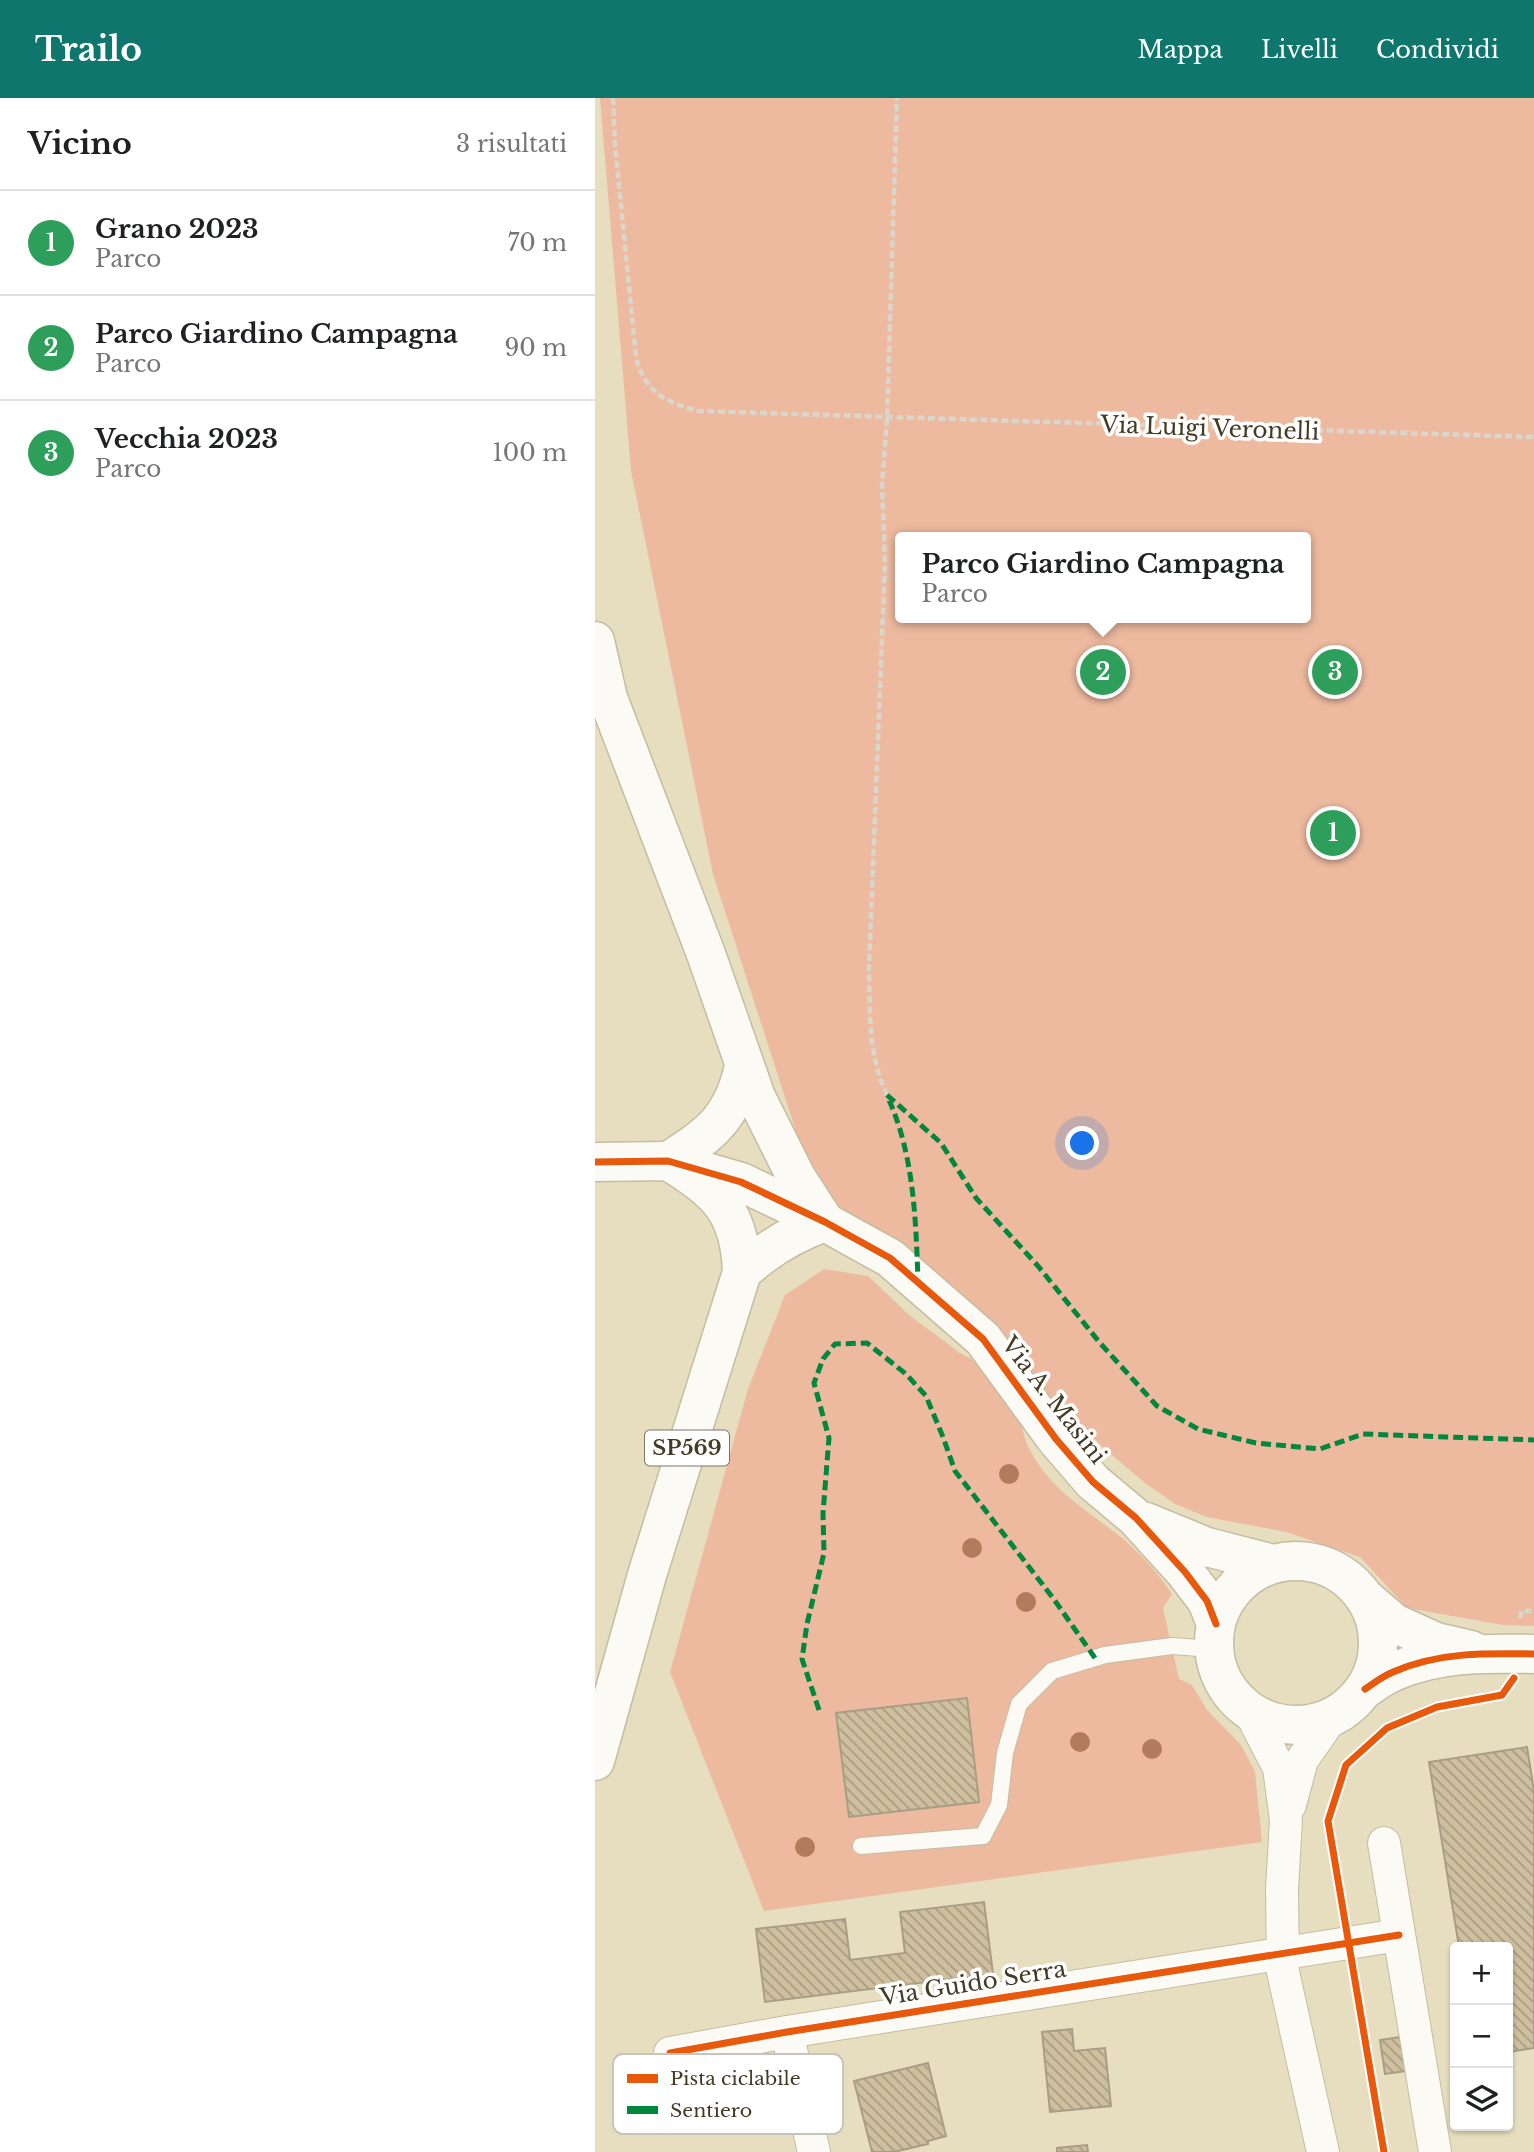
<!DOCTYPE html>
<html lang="it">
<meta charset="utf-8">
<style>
:root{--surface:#fff;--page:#f2f2f2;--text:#202124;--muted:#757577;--line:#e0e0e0;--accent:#0f766e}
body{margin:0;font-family:"Libre Baskerville",serif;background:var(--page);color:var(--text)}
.controls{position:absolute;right:21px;bottom:21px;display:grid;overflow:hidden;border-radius:7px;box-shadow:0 2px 5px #0004}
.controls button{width:63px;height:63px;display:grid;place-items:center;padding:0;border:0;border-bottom:2px solid var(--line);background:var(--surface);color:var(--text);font:35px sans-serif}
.you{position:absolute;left:488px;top:1046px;width:24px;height:24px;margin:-18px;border:5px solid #fff;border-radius:50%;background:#1a73e8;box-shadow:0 0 0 10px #1a73e833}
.badge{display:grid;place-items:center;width:46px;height:46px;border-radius:50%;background:var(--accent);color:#fff;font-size:23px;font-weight:700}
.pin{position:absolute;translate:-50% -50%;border:4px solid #fff;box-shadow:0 2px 7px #0006}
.popup{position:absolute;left:300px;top:434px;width:416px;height:91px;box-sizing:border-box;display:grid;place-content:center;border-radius:7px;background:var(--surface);filter:drop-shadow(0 2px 5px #0005);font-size:23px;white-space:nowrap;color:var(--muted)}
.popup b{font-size:26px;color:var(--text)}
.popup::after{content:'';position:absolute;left:50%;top:100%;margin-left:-14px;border:14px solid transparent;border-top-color:var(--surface)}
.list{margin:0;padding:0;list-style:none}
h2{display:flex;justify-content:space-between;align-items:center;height:91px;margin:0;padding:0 28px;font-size:30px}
h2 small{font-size:23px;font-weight:400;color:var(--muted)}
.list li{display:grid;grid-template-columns:46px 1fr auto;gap:21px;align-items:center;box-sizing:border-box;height:105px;padding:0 28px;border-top:2px solid var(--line)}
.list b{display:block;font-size:26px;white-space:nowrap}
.list p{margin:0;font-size:23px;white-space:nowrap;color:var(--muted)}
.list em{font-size:23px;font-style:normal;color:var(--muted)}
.icon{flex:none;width:38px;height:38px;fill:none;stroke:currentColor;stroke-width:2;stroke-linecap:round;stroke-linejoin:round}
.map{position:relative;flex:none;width:939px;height:2054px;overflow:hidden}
header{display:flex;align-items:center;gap:42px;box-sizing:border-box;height:98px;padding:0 35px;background:var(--accent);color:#fff}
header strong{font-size:33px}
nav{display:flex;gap:38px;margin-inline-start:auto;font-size:24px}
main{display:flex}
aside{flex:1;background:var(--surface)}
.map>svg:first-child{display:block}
.green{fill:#edba9f;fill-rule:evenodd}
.building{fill:url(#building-back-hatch);stroke:#a89e86;stroke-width:2}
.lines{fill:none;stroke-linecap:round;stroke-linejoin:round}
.lane-casing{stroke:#c4bda3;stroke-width:18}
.street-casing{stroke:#c4bda3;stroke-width:34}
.secondary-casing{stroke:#c4bda3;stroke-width:41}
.highway-casing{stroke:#c4bda3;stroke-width:41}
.path{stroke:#d9d6cc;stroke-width:4.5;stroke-dasharray:7 3.5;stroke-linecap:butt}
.lane{stroke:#fbfaf5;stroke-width:16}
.street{stroke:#fbfaf5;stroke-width:32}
.secondary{stroke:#fbfaf5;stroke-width:38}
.highway{stroke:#fbfaf5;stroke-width:38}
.quiet{stroke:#00873e;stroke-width:5;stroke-dasharray:10 5;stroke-linecap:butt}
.cycleway-casing{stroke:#fff;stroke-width:11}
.cycleway{stroke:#e8590c;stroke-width:7}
.tree{fill:#b17c5e}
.labels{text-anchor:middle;stroke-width:7;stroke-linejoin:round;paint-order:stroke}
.shield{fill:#fff;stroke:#7b7666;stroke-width:2}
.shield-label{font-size:21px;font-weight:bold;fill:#423c24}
.street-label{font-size:23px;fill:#423c24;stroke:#fff}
.key{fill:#fff;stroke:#c6c4bd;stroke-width:2}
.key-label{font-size:19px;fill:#423c24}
</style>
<header>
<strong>Trailo</strong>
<nav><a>Mappa</a><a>Livelli</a><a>Condividi</a></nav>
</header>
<main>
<aside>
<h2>Vicino<small>3 risultati</small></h2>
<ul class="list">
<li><span class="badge" style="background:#2e9e5b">1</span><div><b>Grano 2023</b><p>Parco</p></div><em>70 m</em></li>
<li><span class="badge" style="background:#2e9e5b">2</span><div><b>Parco Giardino Campagna</b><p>Parco</p></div><em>90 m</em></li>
<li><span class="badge" style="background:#2e9e5b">3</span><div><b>Vecchia 2023</b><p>Parco</p></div><em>100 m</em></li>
</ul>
</aside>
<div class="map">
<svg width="939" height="2054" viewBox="0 0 939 2054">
<defs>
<pattern id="building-back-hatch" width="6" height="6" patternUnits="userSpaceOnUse" patternTransform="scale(1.75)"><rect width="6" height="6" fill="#cebf9e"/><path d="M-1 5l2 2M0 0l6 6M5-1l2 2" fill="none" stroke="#a99c81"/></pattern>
</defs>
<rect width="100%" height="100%" fill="#e6debe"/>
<!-- green -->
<path class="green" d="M 5,0 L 939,0 L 939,1528 L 908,1527 L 812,1510 L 765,1459 L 691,1434 L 612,1419 L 580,1406 L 550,1385 L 381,1241 L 235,1139 L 118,776 L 36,373 ZM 305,439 L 711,439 L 711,520 L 305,520 Z
M 229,1171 L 273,1178 L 314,1217 L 365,1255 L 421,1284 C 424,1302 425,1332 433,1348 C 454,1392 491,1411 527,1440 C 547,1457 563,1475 577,1496 L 568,1510 L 584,1581 L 597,1587 L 612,1612 L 646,1647 L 660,1674 L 667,1744 L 169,1813 L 75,1574 L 153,1291 L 190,1197 Z"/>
<!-- building -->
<path class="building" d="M 372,1600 L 384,1704 L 254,1719 L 241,1615 Z
M 932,1649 L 939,1693 L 939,1950 L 913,1954 L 913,1849 L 864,1849 L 834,1664 Z
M 389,1804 L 398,1876 L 170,1904 L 161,1831 L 250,1821 L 255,1862 L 310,1855 L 305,1814 Z
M 477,1931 L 479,1953 L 510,1950 L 516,2008 L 455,2014 L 447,1934 Z
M 806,1939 L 812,1973 L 790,1976 L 785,1942 Z
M 333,1965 L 351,2038 L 333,2043 L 333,2046 L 299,2054 L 277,2054 L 259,1983 Z
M 492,2047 L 493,2054 L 462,2054 L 462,2050 Z"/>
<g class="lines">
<defs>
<path id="lane" d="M 266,1748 L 388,1738 L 404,1707 L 410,1655 L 424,1606 L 457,1573 L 510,1557 L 577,1548 L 619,1551"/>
<path id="street" d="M 654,1612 L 684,1670 L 691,1722 L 687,1791 L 688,1874 L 728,2054
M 695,1707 L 707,1662 L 737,1619
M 789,1745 L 840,2054
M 192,1934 L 219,2054
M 75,1955 L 192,1934 L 804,1837"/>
<path id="secondary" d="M 0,1064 L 73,1063 L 146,1084 L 230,1124 L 295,1160 L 388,1241 L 461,1341 L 498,1384 L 541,1420 L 590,1474 L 612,1503 L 621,1526
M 551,1424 L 612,1449 L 678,1466
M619 1545a82 82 0 1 1 164 0a82 82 0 1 1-164 0Z
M 769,1499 L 799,1525 L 841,1544 L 876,1552
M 770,1591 C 779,1585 788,1578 798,1574 C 843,1554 891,1555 939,1556"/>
<path id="highway" d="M 0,543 L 13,600 L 111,856 L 161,999 L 201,1079 L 230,1124 C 198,1135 172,1151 147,1174
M 0,1663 L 52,1477 L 147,1174 C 145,1114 123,1093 73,1063 C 116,1037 138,1019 149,968"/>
</defs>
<!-- lane casing -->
<use href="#lane" class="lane-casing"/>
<!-- street casing -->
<use href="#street" class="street-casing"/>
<!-- secondary casing -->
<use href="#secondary" class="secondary-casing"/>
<!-- highway casing -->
<use href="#highway" class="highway-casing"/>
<!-- path -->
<path class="path" d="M 18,0 L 20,47 L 41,259 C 50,294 70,304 103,313 L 939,339
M 292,997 C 273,958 275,913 274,870 L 290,464 L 287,386 L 292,321 L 302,0
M 925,1520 L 926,1513 L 939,1513"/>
<!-- lane -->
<use href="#lane" class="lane"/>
<!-- street -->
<use href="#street" class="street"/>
<!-- secondary -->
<use href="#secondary" class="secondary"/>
<!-- highway -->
<use href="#highway" class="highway"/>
<!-- quiet -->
<path class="quiet" d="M 292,997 L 346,1045 L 381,1100 L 443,1168 L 505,1245 L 562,1308 L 603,1331 L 661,1345 L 725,1351 L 768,1336 L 939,1342
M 294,1002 C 319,1058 321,1123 323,1184
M 224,1612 L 207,1561 L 212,1526 L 229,1455 L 228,1415 L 234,1340 L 219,1285 L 228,1261 L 240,1246 L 272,1245 L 311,1276 L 331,1298 L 348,1339 L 360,1373 L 458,1500 L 500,1560"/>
<defs>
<path id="cycleway" d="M 0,1064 L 73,1063 L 146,1084 L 230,1124 L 295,1160 L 388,1241 L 461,1341 L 498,1384 L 541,1420 L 590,1474 L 612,1503 L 621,1526
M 770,1591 C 779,1585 788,1578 798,1574 C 843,1554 891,1555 939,1556
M 75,1955 L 192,1934 L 804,1837
M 789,2054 L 733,1723 L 751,1667 L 792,1630 L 842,1609 L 907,1597 L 919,1580"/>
</defs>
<!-- cycleway casing -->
<use href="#cycleway" class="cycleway-casing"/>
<!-- cycleway -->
<use href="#cycleway" class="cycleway"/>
</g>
<!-- trees -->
<g class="tree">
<circle cx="414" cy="1376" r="10"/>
<circle cx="377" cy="1450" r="10"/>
<circle cx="431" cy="1504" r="10"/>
<circle cx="485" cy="1644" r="10"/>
<circle cx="557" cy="1651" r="10"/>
<circle cx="210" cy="1749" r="10"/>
</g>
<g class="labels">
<!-- shield labels -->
<rect class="shield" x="50" y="1332.5" width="84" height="35" rx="5"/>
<g class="shield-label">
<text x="92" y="1357">SP569</text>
</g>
<!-- street labels -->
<g class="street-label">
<text transform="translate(615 330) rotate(2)" y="8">Via Luigi Veronelli</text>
<text transform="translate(459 1302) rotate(52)" y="8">Via A. Masini</text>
<text transform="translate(378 1885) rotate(-9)" y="8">Via Guido Serra</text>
</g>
</g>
<!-- legend -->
<rect x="18" y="1956" width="230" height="80" rx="10" class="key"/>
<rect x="32" y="1976" width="31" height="9" fill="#e8590c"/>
<rect x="32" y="2008" width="31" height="8" fill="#00873e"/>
<g class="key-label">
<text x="75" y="1987">Pista ciclabile</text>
<text x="75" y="2019">Sentiero</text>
</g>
</svg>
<div class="controls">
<button>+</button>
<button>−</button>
<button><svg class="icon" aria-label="layers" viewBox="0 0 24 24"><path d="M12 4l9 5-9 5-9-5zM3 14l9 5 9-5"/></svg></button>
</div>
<div class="you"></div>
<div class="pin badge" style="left:738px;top:735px;background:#2e9e5b">1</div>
<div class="pin badge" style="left:508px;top:574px;background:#2e9e5b">2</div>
<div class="popup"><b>Parco Giardino Campagna</b>Parco</div>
<div class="pin badge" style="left:740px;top:574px;background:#2e9e5b">3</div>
</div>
</main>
